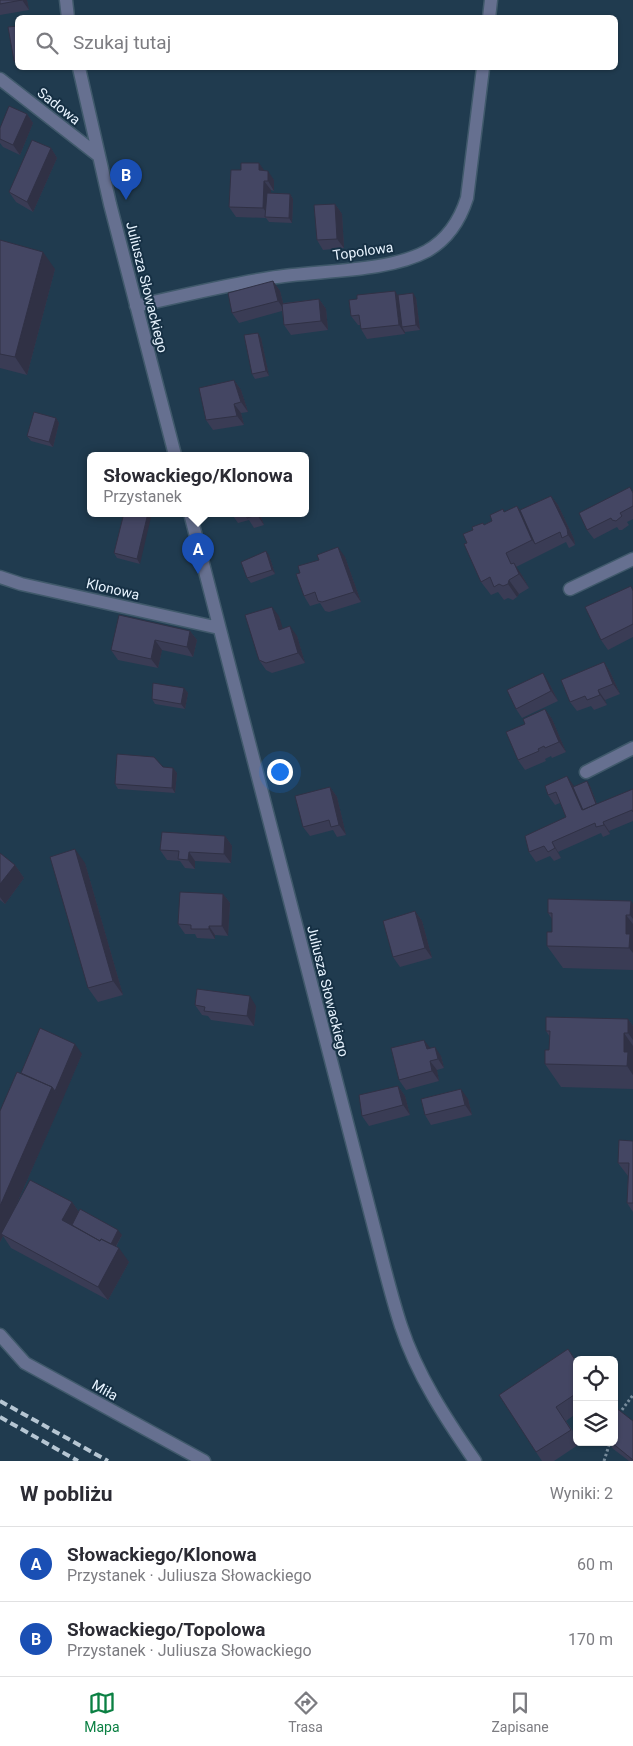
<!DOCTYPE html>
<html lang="pl">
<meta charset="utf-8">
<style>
:root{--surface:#fff;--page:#f2f2f3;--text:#2b2b33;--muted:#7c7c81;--line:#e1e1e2;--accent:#0b8043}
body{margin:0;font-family:Roboto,sans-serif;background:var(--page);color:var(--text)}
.controls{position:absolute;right:15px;bottom:15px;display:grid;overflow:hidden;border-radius:8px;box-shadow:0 1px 4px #0004}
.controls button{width:45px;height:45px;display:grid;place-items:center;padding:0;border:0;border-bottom:1px solid var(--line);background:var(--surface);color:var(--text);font:25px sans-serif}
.you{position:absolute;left:279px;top:771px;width:18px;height:18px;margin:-12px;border:4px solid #fff;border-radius:50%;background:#1a73e8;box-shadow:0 0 0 8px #1a73e833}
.badge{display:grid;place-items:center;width:32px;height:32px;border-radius:50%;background:var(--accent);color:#fff;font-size:16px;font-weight:700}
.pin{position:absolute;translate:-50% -41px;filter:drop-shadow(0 1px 2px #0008)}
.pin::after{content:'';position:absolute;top:26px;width:18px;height:15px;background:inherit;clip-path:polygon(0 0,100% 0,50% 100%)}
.popup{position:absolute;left:87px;top:452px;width:222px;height:65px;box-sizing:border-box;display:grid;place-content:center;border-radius:8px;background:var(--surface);filter:drop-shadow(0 1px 4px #0005);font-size:16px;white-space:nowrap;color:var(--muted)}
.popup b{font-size:19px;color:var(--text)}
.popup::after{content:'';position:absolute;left:50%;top:100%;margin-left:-10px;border:10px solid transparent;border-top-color:var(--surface)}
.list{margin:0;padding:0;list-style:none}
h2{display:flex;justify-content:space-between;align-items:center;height:65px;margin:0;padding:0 20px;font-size:21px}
h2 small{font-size:16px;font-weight:400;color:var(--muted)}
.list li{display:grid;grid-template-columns:32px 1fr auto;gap:15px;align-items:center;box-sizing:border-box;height:75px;padding:0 20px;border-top:1px solid var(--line)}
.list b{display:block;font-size:19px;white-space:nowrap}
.list p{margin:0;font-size:16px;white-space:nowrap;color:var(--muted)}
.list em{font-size:16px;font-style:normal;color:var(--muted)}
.icon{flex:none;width:28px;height:28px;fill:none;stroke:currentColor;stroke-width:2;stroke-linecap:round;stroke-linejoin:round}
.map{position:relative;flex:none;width:633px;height:1461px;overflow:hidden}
.search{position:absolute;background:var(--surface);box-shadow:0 1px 4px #0004;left:15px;right:15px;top:15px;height:55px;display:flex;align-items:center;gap:12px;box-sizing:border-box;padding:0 18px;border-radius:8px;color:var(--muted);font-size:19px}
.sheet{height:215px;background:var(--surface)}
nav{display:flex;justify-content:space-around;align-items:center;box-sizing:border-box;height:70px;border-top:1px solid var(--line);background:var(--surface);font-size:14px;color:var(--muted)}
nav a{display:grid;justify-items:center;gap:2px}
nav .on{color:var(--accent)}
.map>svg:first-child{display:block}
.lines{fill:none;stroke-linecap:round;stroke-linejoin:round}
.minor-casing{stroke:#40596b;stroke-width:15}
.path{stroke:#778b9b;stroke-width:3;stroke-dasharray:2.5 2.5;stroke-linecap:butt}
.minor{stroke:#667090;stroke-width:12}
.rail{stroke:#b6c6d3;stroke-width:4;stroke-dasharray:8 4;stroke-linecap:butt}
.wall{fill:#3a3c55}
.shaded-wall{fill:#303145}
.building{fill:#444663;stroke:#303145}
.labels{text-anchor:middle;stroke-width:4;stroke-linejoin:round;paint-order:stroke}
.street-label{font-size:14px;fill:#e8f4ff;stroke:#163044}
</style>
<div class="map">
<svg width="633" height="1461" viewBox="0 0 633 1461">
<rect width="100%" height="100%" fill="#203b4f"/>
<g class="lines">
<defs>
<path id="minor" d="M 66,0 L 68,18
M 489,18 L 491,0
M 79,68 L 110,204 L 175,455
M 0,79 L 99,156
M 136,306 C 181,296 225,285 270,278 C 317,270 386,273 427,251 C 448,239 460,220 467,198 L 483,68
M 190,513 L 385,1270 C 390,1289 395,1308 401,1326 C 417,1375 446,1419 475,1461
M 0,577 L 21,584 L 219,628
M 570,589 L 633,559
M 586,772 L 633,748
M 0,1335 L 25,1363 L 204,1461"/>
</defs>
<!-- minor casing -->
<use href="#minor" class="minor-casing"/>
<!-- path -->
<path class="path" d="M 619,1414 L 633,1395
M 604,1461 L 610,1442"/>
<!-- minor -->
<use href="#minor" class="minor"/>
<!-- rail -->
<path class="rail" d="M 0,1401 L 108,1461
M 0,1417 L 78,1461"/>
</g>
<!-- wall -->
<path class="wall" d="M 0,0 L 27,0 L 29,10 L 0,15 Z
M 18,26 L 18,66 L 14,61 Z
M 19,68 L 38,68 L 21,70 Z
M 27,114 L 33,123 L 20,155 L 3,147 L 0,143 L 0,128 Z
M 51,148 L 57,158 L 33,212 L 16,202 L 9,192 Z
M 259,163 L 264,171 L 274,180 L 274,191 L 271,190 L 271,193 L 290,194 L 293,199 L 292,223 L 269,222 L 266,218 L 236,217 L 229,207 L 241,170 Z
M 335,204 L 342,214 L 344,248 L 323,250 L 317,240 Z
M 0,240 L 55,269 L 27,375 L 0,368 Z
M 273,281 L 280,291 L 283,303 L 319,299 L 326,309 L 328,330 L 291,335 L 284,325 L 282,311 L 239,323 L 232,313 Z
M 398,295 L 416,298 L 420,330 L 405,332 L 405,334 L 367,339 L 361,329 L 360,325 L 358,325 L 351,316 Z
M 258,333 L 261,338 L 269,376 L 255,379 L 252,374 Z
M 234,380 L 241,390 L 248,412 L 241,413 L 244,425 L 213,430 L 206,420 Z
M 56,418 L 59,423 L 53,447 L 31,441 L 27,436 Z
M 633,491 L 633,519 L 627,522 L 629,525 L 622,530 L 619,530 L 617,527 L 594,539 L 587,530 Z
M 551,496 L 558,505 L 574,539 L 575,545 L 569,548 L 566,542 L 516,567 L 523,577 L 529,588 L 519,594 L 517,597 L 513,600 L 508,598 L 504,600 L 498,592 L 491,595 L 481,582 L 467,543 L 484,525 L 492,521 L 504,512 L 517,506 L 520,510 Z
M 124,513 L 140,564 L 117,558 L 114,553 Z
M 231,513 L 271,513 L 272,514 L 261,517 L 264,525 L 254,528 L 249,520 L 238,523 Z
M 269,555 L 275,574 L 251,583 L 247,578 Z
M 345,557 L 361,602 L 329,612 L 325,611 L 320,603 L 310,606 L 304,596 Z
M 633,589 L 633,637 L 608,650 L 601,640 Z
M 279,616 L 282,629 L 297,636 L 305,663 L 272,673 L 266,670 L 259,660 Z
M 190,631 L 197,640 L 193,657 L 162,650 L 158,668 L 118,660 L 111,650 Z
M 604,662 L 610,672 L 620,694 L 605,700 L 607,705 L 594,710 L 591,706 L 577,711 L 570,702 Z
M 549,683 L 558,701 L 522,718 L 516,709 Z
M 184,688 L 188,693 L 185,709 L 155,704 L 152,699 Z
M 545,709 L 552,719 L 566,752 L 552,758 L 551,756 L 545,759 L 546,761 L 525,770 L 518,760 L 525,724 Z
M 163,767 L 173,768 L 177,773 L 175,793 L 118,789 L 115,784 Z
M 574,786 L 590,786 L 597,804 L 633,789 L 633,821 L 609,831 L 610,834 L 603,837 L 601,833 L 558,852 L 561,858 L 554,861 L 550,856 L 536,862 L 529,852 L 566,817 L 560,803 L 555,805 L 548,795 Z
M 330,787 L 337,797 L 346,835 L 337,837 L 333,830 L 310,836 L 303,827 Z
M 225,836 L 232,846 L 231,863 L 195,861 L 195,869 L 185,868 L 180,861 L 167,860 L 160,850 Z
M 0,853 L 15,865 L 24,878 L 5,904 L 0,900 Z
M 85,863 L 123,995 L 98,1002 L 88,988 Z
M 223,894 L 230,903 L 228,936 L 215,935 L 215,939 L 197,938 L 195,934 L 185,934 L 178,924 Z
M 633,904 L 633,970 L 563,968 L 547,946 L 552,932 L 552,919 L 548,913 Z
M 415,911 L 422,921 L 432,958 L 400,967 L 393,957 Z
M 195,1005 L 256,1006 L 254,1026 L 211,1020 L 208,1016 L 202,1015 Z
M 628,1019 L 633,1026 L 633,1089 L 561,1087 L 545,1064 L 549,1050 L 550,1037 L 546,1031 Z
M 430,1048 L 441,1056 L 444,1068 L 437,1070 L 439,1081 L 406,1090 L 399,1080 Z
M 82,1054 L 15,1208 L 72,1202 L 79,1212 L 122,1235 L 116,1247 L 129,1262 L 108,1300 L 11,1248 L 3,1236 L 0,1242 L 0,1111 L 21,1073 Z
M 398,1086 L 405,1096 L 410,1115 L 369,1126 L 362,1116 Z
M 468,1099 L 472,1115 L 431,1125 L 425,1115 Z
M 633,1141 L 633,1212 L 627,1203 L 628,1176 L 618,1163 Z
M 568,1349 L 577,1362 L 577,1413 L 566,1421 L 577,1437 L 577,1442 L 580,1442 L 581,1443 L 554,1461 L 542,1461 L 536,1452 Z
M 633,1421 L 633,1461 L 629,1461 L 612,1448 L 609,1442 L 614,1442 Z"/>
<!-- shaded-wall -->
<path class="shaded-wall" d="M 22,0 L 27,0 L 29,10 Z
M 27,114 L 33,123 L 20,155 L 13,145 Z
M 51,148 L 57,158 L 33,212 L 27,202 Z
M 259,163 L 266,173 L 259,170 Z
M 268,171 L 274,180 L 274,191 L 268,181 Z
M 264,181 L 271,190 L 270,218 L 263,208 Z
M 290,194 L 293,199 L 292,223 L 289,218 Z
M 335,204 L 342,214 L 344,248 L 337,239 Z
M 43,252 L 55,269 L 27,375 L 15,357 Z
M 273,281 L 280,291 L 285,311 L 278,301 Z
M 395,291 L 401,300 L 402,327 L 405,332 L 405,334 L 399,325 Z
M 413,293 L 416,298 L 420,330 L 416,325 Z
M 319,299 L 326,309 L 328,330 L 321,321 Z
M 258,333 L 261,338 L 269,376 L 266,371 Z
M 234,380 L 241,390 L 248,412 L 241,402 Z
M 234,404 L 241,413 L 244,425 L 237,416 Z
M 56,418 L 59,423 L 53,447 L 49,442 Z
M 551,496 L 558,505 L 574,539 L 575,545 L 568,535 Z
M 517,506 L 527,520 L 535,544 L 532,540 Z
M 148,513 L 152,513 L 140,564 L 137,559 Z
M 256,513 L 258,513 L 261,517 L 264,525 L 257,515 Z
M 338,547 L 345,557 L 361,602 L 354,592 Z
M 266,551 L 269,555 L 275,574 L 272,570 Z
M 514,563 L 523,577 L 529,588 L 519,574 Z
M 509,580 L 519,594 L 517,597 L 508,584 Z
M 272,607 L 279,616 L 286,639 L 279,630 Z
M 290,626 L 297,636 L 305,663 L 298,653 Z
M 190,631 L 197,640 L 193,657 L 187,647 Z
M 155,640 L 162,650 L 158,668 L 151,659 Z
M 604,662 L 610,672 L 620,694 L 613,684 Z
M 543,673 L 549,683 L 558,701 L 551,691 Z
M 184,688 L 188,693 L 185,709 L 181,704 Z
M 598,690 L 605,700 L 607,705 L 600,695 Z
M 545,709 L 552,719 L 566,752 L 559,742 Z
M 173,768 L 177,773 L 175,793 L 172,788 Z
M 567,776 L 574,786 L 586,814 L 582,810 Z
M 587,781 L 590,786 L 601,815 L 598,810 Z
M 330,787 L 337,797 L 346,835 L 339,825 Z
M 603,822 L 609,831 L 610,834 L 604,825 Z
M 225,836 L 232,846 L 231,863 L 224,854 Z
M 552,842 L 558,852 L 561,858 L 555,848 Z
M 75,849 L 85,863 L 123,995 L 113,981 Z
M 189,852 L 195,861 L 195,869 L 188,860 Z
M 15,865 L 24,878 L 5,904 L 0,897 L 0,884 Z
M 223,894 L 230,903 L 228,936 L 222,926 Z
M 631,901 L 633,904 L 633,919 L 630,915 Z
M 415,911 L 422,921 L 432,958 L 425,948 Z
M 626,915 L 633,924 L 633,953 L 629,948 L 626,934 Z
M 209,926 L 215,935 L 215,939 L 209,929 Z
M 250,996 L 256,1006 L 254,1026 L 247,1016 Z
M 628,1019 L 633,1026 L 633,1040 L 628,1033 Z
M 624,1033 L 633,1046 L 633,1075 L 627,1066 L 624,1052 Z
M 424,1040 L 431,1049 L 427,1049 Z
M 75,1044 L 82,1054 L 62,1101 L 55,1091 Z
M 435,1047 L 441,1056 L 444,1068 L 438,1059 Z
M 430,1061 L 437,1070 L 439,1081 L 432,1071 Z
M 398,1086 L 405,1096 L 410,1115 L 403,1105 Z
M 52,1087 L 62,1101 L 3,1235 L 1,1234 L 3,1236 L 0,1242 L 0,1206 Z
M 461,1089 L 468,1099 L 472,1115 L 465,1105 Z
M 72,1202 L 81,1215 L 74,1229 L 62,1220 Z
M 118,1230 L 122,1235 L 112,1253 L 109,1248 Z
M 119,1248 L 129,1262 L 108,1300 L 98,1287 Z"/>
<!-- building -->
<path class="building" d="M 0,0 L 22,0 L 0,4 Z
M 18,26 L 18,60 L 14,61 L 8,27 Z
M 9,106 L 27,114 L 13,145 L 0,139 L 0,128 Z
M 32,140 L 51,148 L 27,202 L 9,192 Z
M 241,163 L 259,163 L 259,170 L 268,171 L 268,181 L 264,181 L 263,208 L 229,207 L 231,170 L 241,170 Z
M 267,193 L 290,194 L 289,218 L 265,217 Z
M 335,204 L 337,239 L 317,240 L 314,205 Z
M 0,240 L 43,252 L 15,357 L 0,354 Z
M 273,281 L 278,301 L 232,313 L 228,293 Z
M 395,291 L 399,325 L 361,329 L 359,315 L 351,316 L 349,300 L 357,299 L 357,295 Z
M 413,293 L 416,325 L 402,327 L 398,295 Z
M 319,299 L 321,321 L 284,325 L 282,304 Z
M 258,333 L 266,371 L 252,374 L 244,335 Z
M 234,380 L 241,402 L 234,404 L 237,416 L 206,420 L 199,388 Z
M 34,412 L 56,418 L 49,442 L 27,436 Z
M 630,487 L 633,493 L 633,506 L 620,513 L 622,516 L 616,521 L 612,520 L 611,518 L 587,530 L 579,513 Z
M 551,496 L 567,529 L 568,535 L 562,538 L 560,532 L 535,544 L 520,510 Z
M 517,506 L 532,540 L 506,553 L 511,564 L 514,563 L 519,574 L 509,580 L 508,584 L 503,586 L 499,584 L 494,587 L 490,577 L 481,582 L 464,544 L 467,543 L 463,534 L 473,530 L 472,527 L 483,523 L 484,525 L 492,521 L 490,515 L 503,509 L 504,512 Z
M 124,513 L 148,513 L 137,559 L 114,553 Z
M 246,513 L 256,513 L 257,515 L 247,518 Z
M 338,547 L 354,592 L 322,602 L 318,601 L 315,592 L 304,596 L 296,574 L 300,573 L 298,566 L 319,560 L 317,555 Z
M 266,551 L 272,570 L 247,578 L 241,562 Z
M 631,586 L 633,591 L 633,624 L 601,640 L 585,607 Z
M 272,607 L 279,630 L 290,626 L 298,653 L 266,663 L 259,660 L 245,615 Z
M 119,615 L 190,631 L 187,647 L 155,640 L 151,659 L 111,650 Z
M 604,662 L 613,684 L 598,690 L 600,695 L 587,700 L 585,696 L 570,702 L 561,680 Z
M 543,673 L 551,691 L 516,709 L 507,690 Z
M 153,683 L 184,688 L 181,704 L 152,699 Z
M 545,709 L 559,742 L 545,748 L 544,746 L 538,749 L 539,751 L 518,760 L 506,732 L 525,724 L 523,719 Z
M 117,754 L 154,757 L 163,767 L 173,768 L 172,788 L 115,784 Z
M 567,776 L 582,810 L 633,789 L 633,812 L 632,810 L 603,822 L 604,825 L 596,827 L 595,823 L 552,842 L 555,848 L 548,852 L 544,846 L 529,852 L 525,836 L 566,817 L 556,792 L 548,795 L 545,786 Z
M 587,781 L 596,804 L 583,810 L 573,787 Z
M 330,787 L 339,825 L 331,827 L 329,820 L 303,827 L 295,796 Z
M 162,832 L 225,836 L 224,854 L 189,852 L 188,860 L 178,859 L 179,851 L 160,850 Z
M 75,849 L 113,981 L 88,988 L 50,857 Z
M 0,853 L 15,865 L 0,884 Z
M 180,892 L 223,894 L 222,926 L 209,926 L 209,929 L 191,929 L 191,925 L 178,924 Z
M 548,899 L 631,901 L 630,915 L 626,915 L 626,934 L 630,934 L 629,948 L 547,946 L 547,932 L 552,932 L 552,913 L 548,913 Z
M 415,911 L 425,948 L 393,957 L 383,921 Z
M 197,989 L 250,996 L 247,1016 L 204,1011 L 205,1007 L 195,1005 Z
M 546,1017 L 628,1019 L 628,1033 L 624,1033 L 624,1052 L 628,1052 L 627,1066 L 545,1064 L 545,1050 L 549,1050 L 550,1031 L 546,1031 Z
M 40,1028 L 75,1044 L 55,1091 L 52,1087 L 21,1073 Z
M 424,1040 L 427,1049 L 435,1047 L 438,1059 L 430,1061 L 432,1071 L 399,1080 L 391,1048 Z
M 17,1072 L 52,1087 L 0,1206 L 0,1111 Z
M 398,1086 L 403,1105 L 362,1116 L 359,1095 Z
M 461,1089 L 465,1105 L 425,1115 L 421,1099 Z
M 619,1140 L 633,1141 L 633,1203 L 627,1203 L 629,1163 L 618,1163 Z
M 30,1180 L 72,1202 L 62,1220 L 100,1241 L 101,1239 L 119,1248 L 98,1287 L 1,1234 Z
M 80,1209 L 118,1230 L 111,1244 L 101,1239 L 100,1241 L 72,1225 Z
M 568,1349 L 577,1363 L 577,1393 L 556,1407 L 571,1430 L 536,1452 L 499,1395 Z
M 615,1407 L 633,1421 L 633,1460 L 611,1442 L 614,1442 L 614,1410 Z"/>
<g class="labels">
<!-- street labels -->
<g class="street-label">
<text transform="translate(59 106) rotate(38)" y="5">Sadowa</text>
<text transform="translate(363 251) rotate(-8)" y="5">Topolowa</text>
<text transform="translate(147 287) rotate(76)" y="5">Juliusza Słowackiego</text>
<text transform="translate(113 589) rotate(13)" y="5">Klonowa</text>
<text transform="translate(328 991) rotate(76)" y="5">Juliusza Słowackiego</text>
<text transform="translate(105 1390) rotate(29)" y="5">Miła</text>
</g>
</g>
</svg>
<div class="controls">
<button><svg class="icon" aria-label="locate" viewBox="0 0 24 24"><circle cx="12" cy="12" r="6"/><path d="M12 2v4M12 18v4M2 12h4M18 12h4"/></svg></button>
<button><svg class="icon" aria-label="layers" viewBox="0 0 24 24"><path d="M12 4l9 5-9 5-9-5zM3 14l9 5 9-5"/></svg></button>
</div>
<div class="you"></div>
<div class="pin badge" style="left:198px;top:574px;background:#1a4fb4">A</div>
<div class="popup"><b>Słowackiego/Klonowa</b>Przystanek</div>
<div class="pin badge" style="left:126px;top:200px;background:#1a4fb4">B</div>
<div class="search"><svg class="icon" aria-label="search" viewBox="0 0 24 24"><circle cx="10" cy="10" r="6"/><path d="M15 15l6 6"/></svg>Szukaj tutaj</div>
</div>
<section class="sheet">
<h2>W pobliżu<small>Wyniki: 2</small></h2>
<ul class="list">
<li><span class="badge" style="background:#1a4fb4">A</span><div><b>Słowackiego/Klonowa</b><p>Przystanek · Juliusza Słowackiego</p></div><em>60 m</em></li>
<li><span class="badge" style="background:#1a4fb4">B</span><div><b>Słowackiego/Topolowa</b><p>Przystanek · Juliusza Słowackiego</p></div><em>170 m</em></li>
</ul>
</section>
<nav>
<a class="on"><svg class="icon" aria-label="map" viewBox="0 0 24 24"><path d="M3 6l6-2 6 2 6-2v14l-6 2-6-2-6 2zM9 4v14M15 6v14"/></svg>Mapa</a>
<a><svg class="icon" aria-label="directions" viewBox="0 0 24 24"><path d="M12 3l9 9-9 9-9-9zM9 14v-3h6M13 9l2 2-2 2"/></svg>Trasa</a>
<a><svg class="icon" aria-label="saved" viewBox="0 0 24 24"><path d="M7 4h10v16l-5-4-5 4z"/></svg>Zapisane</a>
</nav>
